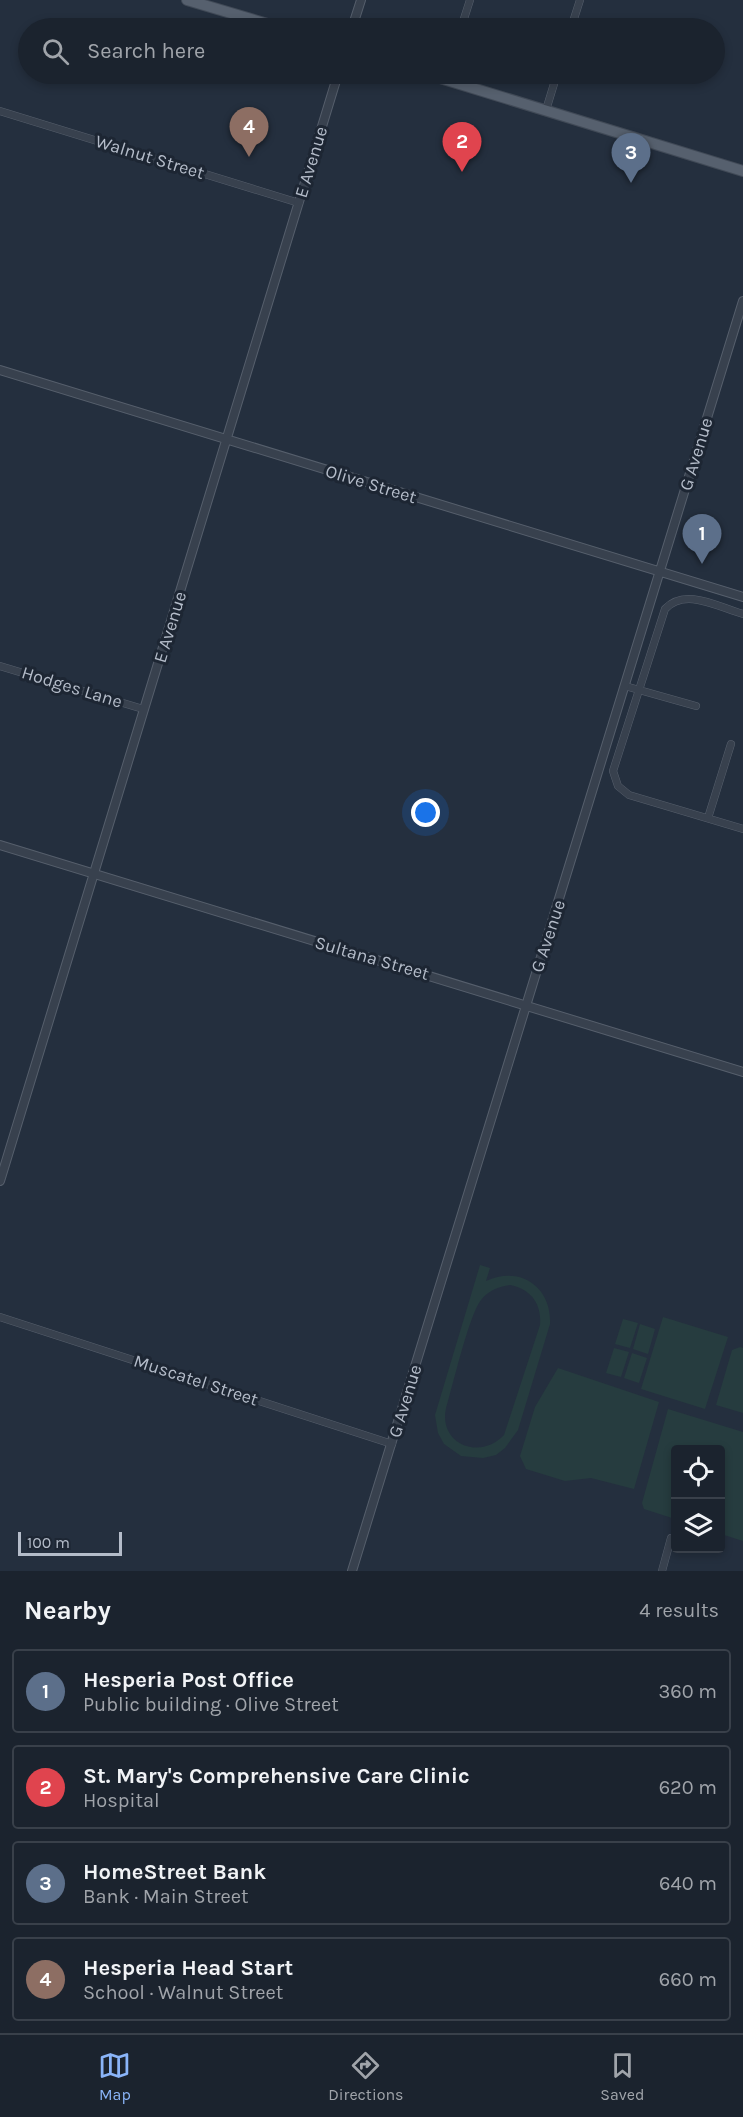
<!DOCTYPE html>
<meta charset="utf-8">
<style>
:root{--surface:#1b232e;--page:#242b36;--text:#f1f3f6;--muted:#a0a4aa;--line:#39404a;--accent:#8ab4f8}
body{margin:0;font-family:Karla,sans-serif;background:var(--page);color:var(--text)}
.controls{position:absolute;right:18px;bottom:18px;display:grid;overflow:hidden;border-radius:6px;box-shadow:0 3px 9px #0003}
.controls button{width:54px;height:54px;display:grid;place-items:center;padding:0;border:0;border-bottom:2px solid var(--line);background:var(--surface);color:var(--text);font:30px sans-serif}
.scale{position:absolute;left:18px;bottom:15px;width:104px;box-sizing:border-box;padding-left:6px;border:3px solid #b4bcc9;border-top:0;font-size:16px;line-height:21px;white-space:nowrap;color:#b4bcc9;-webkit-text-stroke:4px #1d2633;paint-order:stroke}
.you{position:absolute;left:426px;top:813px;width:21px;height:21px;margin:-15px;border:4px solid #fff;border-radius:50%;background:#1a73e8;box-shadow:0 0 0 9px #1a73e833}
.badge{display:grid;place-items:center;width:39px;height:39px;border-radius:50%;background:var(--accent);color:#fff;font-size:20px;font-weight:700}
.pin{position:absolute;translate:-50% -50px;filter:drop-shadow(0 2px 3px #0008)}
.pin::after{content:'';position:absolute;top:32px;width:21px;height:18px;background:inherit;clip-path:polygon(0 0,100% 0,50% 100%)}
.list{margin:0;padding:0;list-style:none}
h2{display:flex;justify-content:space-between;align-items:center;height:78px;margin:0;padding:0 24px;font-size:26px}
h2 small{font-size:20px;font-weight:400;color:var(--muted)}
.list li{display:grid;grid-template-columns:39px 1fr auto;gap:18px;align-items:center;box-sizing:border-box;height:84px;margin:0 12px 12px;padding:0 12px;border:2px solid var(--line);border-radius:6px}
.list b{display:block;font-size:22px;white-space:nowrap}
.list p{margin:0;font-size:20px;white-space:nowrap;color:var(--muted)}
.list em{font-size:20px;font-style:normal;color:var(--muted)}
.icon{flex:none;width:33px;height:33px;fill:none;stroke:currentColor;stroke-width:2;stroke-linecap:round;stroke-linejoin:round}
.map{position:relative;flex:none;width:743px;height:1571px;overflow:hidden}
.search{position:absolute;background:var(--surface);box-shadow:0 3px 9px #0003;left:18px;right:18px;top:18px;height:66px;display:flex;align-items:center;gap:15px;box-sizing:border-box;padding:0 21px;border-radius:33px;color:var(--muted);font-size:22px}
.sheet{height:462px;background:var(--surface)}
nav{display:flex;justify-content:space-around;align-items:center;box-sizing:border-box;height:84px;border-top:2px solid var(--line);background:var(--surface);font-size:16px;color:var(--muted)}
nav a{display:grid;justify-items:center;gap:3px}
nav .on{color:var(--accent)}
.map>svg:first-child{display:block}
.green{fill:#263c3f;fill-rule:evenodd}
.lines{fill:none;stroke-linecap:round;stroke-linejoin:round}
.minor-casing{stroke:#565f6c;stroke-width:8}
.tertiary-casing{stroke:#565f6c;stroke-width:10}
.primary-casing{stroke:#414a57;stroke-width:12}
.minor{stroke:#38414e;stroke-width:7}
.tertiary{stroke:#38414e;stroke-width:8}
.primary{stroke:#56606e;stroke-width:10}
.labels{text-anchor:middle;stroke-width:6;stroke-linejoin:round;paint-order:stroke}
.street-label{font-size:18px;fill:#b4bcc9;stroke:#1d2633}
</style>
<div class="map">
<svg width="743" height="1571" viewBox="0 0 743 1571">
<rect width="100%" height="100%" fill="#242f3e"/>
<!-- green -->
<path class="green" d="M 480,1265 L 490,1268 L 486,1281 C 520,1265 552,1287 550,1324 L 518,1430 L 505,1448 L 496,1455 L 483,1458 L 461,1456 L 444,1444 L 438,1433 L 435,1415 ZM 510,1285 C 531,1289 542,1304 540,1325 L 504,1435 C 480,1461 438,1444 446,1408 C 453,1385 469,1315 481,1300 C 489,1290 498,1287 510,1285 Z
M 663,1317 L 728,1337 L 705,1409 L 641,1389 Z
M 623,1319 L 638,1323 L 630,1348 L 615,1344 Z
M 640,1324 L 655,1329 L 648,1354 L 633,1349 Z
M 740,1347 L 743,1348 L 743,1413 L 716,1405 L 732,1350 Z
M 614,1348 L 629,1352 L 621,1377 L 606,1373 Z
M 632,1353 L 647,1358 L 639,1383 L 624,1378 Z
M 558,1368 L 659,1402 L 634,1489 L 591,1478 L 565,1481 L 526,1469 L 520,1456 L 535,1407 Z
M 668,1409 L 743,1432 L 743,1541 L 721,1534 L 720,1450 L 676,1450 L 675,1519 L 644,1509 L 642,1503 Z"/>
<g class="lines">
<defs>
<path id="minor" d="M 461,28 L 470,0
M 571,28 L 580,0
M 546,110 L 557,74
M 0,111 L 299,203
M 743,614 C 718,607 685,587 665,609 L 613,771 L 618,786 L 629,795 L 743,829
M 0,666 L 143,709
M 625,686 L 696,706
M 708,818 L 731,744
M 0,1317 L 392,1444
M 662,1571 L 671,1538"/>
<path id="tertiary" d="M 352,28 L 361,0
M 0,370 L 743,597
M 0,845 L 743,1072
M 0,1181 L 338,74
M 352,1571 L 743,301"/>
<path id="primary" d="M 187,0 L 281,28
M 427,74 L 743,171"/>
</defs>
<!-- minor casing -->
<use href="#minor" class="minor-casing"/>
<!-- tertiary casing -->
<use href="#tertiary" class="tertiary-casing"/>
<!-- primary casing -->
<use href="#primary" class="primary-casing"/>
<!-- minor -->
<use href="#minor" class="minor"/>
<!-- tertiary -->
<use href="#tertiary" class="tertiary"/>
<!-- primary -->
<use href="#primary" class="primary"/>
</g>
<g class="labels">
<!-- street labels -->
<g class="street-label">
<text transform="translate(150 157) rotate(17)" y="6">Walnut Street</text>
<text transform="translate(311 162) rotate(-73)" y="6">E Avenue</text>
<text transform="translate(696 454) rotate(-73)" y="6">G Avenue</text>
<text transform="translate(371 484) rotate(17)" y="6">Olive Street</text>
<text transform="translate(170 627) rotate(-73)" y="6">E Avenue</text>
<text transform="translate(72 687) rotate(17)" y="6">Hodges Lane</text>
<text transform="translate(548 936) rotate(-72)" y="6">G Avenue</text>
<text transform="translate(372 958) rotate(16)" y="6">Sultana Street</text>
<text transform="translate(196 1380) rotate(18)" y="6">Muscatel Street</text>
<text transform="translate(405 1401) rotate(-73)" y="6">G Avenue</text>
</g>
</g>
</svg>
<div class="controls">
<button><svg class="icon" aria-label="locate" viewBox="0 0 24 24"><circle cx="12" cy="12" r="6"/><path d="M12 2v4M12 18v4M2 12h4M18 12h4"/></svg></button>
<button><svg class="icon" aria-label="layers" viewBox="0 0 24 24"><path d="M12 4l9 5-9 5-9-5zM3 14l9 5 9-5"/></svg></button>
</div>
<div class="scale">100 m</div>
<div class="you"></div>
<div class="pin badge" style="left:702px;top:564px;background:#5c6f8a">1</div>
<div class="pin badge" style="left:462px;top:172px;background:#e0444e">2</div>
<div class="pin badge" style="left:631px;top:183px;background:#5c6f8a">3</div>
<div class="pin badge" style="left:249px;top:157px;background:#8d6e63">4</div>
<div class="search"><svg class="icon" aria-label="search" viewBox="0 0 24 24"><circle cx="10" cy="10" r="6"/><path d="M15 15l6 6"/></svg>Search here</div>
</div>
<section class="sheet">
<h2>Nearby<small>4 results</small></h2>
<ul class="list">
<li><span class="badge" style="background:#5c6f8a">1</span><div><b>Hesperia Post Office</b><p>Public building · Olive Street</p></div><em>360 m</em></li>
<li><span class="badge" style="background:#e0444e">2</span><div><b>St. Mary's Comprehensive Care Clinic</b><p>Hospital</p></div><em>620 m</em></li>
<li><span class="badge" style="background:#5c6f8a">3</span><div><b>HomeStreet Bank</b><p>Bank · Main Street</p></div><em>640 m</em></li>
<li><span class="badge" style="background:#8d6e63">4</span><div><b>Hesperia Head Start</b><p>School · Walnut Street</p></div><em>660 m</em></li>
</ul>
</section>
<nav>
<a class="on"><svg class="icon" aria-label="map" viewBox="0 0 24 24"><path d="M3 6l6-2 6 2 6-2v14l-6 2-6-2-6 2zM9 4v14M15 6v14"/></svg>Map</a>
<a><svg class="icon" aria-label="directions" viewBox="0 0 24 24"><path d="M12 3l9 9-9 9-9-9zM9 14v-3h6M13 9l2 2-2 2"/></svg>Directions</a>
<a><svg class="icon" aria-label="saved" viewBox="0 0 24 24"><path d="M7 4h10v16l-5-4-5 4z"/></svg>Saved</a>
</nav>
